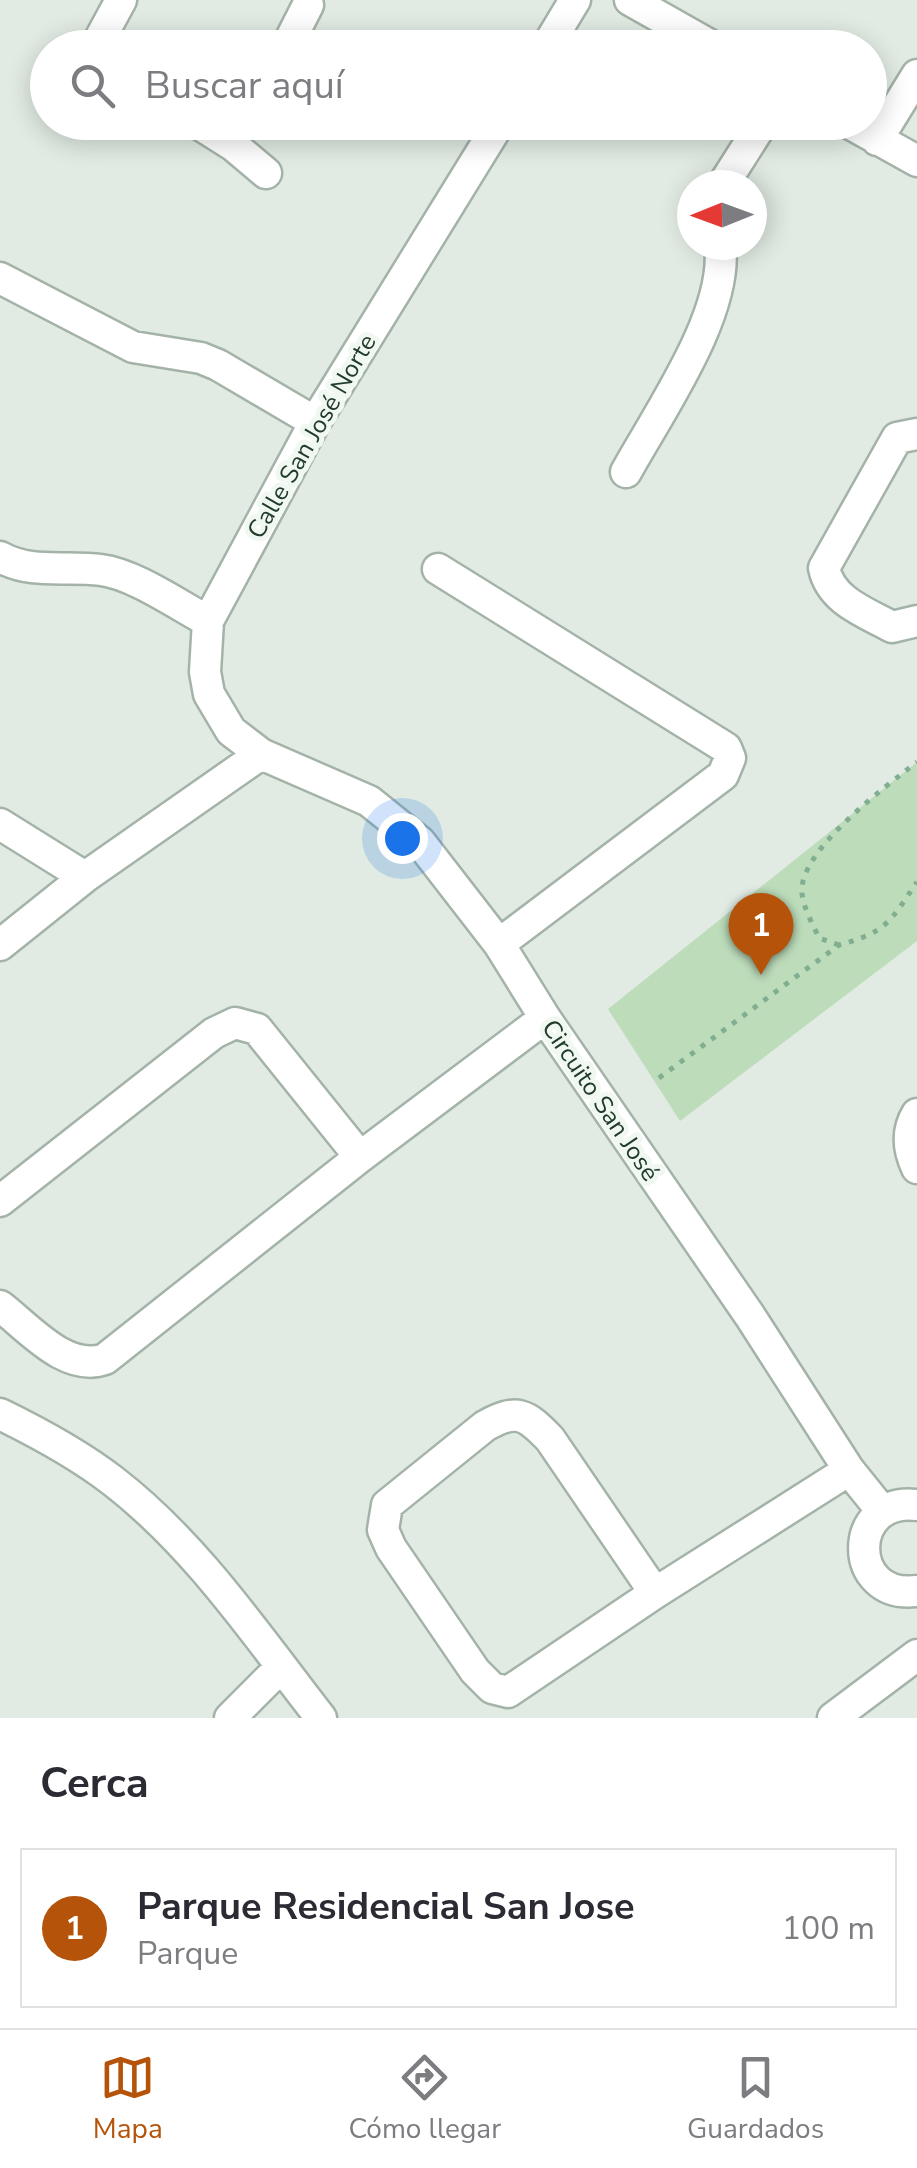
<!DOCTYPE html>
<html lang="es">
<meta charset="utf-8">
<style>
:root{--surface:#fff;--page:#f2f2f3;--text:#2b2b33;--muted:#7c7c81;--line:#e1e1e2;--accent:#b45309}
body{margin:0;font-family:"Nunito Sans",sans-serif;background:var(--page);color:var(--text)}
.compass{position:absolute;left:677px;top:170px;width:90px;height:90px;border-radius:50%;background:var(--surface);box-shadow:0 5px 25px #0003;rotate:269deg}
.you{position:absolute;left:402px;top:838px;width:35px;height:35px;margin:-25px;border:8px solid #fff;border-radius:50%;background:#1a73e8;box-shadow:0 0 0 15px #1a73e833}
.badge{display:grid;place-items:center;width:65px;height:65px;border-radius:50%;background:var(--accent);color:#fff;font-size:32px;font-weight:700}
.pin{position:absolute;translate:-50% -82px;filter:drop-shadow(0 2px 5px #0008)}
.pin::after{content:'';position:absolute;top:52px;width:35px;height:30px;background:inherit;clip-path:polygon(0 0,100% 0,50% 100%)}
.list{margin:0;padding:0;list-style:none}
h2{display:flex;justify-content:space-between;align-items:center;height:130px;margin:0;padding:0 40px;font-size:42px}
h2 small{font-size:32px;font-weight:400;color:var(--muted)}
.list li{display:grid;grid-template-columns:65px 1fr auto;gap:30px;align-items:center;box-sizing:border-box;height:160px;margin:0 20px 20px;padding:0 20px;border:2px solid var(--line);border-radius:0px}
.list b{display:block;font-size:38px;white-space:nowrap}
.list p{margin:0;font-size:32px;white-space:nowrap;color:var(--muted)}
.list em{font-size:32px;font-style:normal;color:var(--muted)}
.icon{flex:none;width:55px;height:55px;fill:none;stroke:currentColor;stroke-width:2;stroke-linecap:round;stroke-linejoin:round}
.map{position:relative;flex:none;width:917px;height:1718px;overflow:hidden}
.search{position:absolute;background:var(--surface);box-shadow:0 5px 25px #0003;left:30px;right:30px;top:30px;height:110px;display:flex;align-items:center;gap:25px;box-sizing:border-box;padding:0 35px;border-radius:55px;color:var(--muted);font-size:38px}
.sheet{height:310px;background:var(--surface)}
nav{display:flex;justify-content:space-around;align-items:center;box-sizing:border-box;height:140px;border-top:2px solid var(--line);background:var(--surface);font-size:28px;color:var(--muted)}
nav a{display:grid;justify-items:center;gap:5px}
nav .on{color:var(--accent)}
.map>svg:first-child{display:block}
.green{fill:#bcdcba}
.lines{fill:none;stroke-linecap:round;stroke-linejoin:round}
.minor-casing{stroke:#a4b3a8;stroke-width:35}
.path{stroke:#81ae91;stroke-width:5;stroke-dasharray:5 8;stroke-linecap:butt}
.minor{stroke:#fff;stroke-width:30}
.labels{text-anchor:middle;stroke-width:10;stroke-linejoin:round;paint-order:stroke}
.street-label{font-size:25px;fill:#213c2b;stroke:#f1f8f2}
</style>
<div class="map">
<svg width="917" height="1718" viewBox="0 0 917 1718">
<rect width="100%" height="100%" fill="#e1ebe3"/>
<!-- green -->
<path class="green" d="M 917,762 L 917,941 L 680,1121 L 608,1009 Z"/>
<g class="lines">
<defs>
<path id="minor" d="M 630,0 L 715,48
M 95,48 L 121,0
M 286,48 L 308,5
M 546,48 L 575,0
M 196,122 L 234,146 L 266,173
M 500,122 L 315,422 L 208,621 L 205,672 L 209,694 L 231,731 L 261,754 L 369,801 L 420,842 L 499,944 L 545,1018 L 750,1316 L 849,1470 L 882,1511
M 847,122 L 917,161
M 877,140 L 917,75
M 723,185 L 763,122
M 0,278 L 133,347 L 201,358 L 218,365 L 315,422
M 917,434 L 897,438 L 824,568 C 831,601 865,612 892,627 L 917,621
M 626,472 C 659,412 729,313 720,245
M 0,557 C 33,575 66,565 101,570 C 134,574 178,605 208,621
M 438,569 L 726,748 L 730,758 L 723,775 L 499,944
M 0,824 L 85,877
M 0,945 L 85,877 L 261,754
M 917,1114 C 906,1132 908,1149 917,1168
M 0,1201 L 214,1033 L 235,1023 L 257,1029 L 360,1157
M 0,1306 C 29,1328 66,1373 105,1359 L 360,1157 L 545,1018
M 0,1414 C 39,1433 78,1454 113,1481 C 196,1545 257,1636 321,1718
M 917,1505 C 847,1496 846,1600 917,1591
M 655,1593 L 550,1439 C 526,1414 517,1408 485,1426 L 387,1505 L 383,1530 L 391,1548 L 475,1671 L 492,1688 L 508,1692 L 655,1593 L 849,1470
M 230,1718 L 281,1667
M 833,1718 L 917,1655"/>
</defs>
<!-- minor casing -->
<use href="#minor" class="minor-casing"/>
<!-- path -->
<path class="path" d="M 839,945 L 819,938 C 813,925 804,909 802,894 C 797,852 885,787 917,762
M 659,1078 L 839,945 C 888,931 889,923 917,882"/>
<!-- minor -->
<use href="#minor" class="minor"/>
</g>
<g class="labels">
<!-- street labels -->
<g class="street-label">
<text transform="translate(311 436) rotate(-60)" y="9">Calle San José Norte</text>
<text transform="translate(601 1100) rotate(56)" y="9">Circuito San José</text>
</g>
</g>
</svg>
<svg class="compass" viewBox="-18 -18 36 36"><path d="M0-13l5 13h-10z" fill="#e53935"/><path d="M0 13l5-13h-10z" fill="#7c7c81"/></svg>
<div class="you"></div>
<div class="pin badge" style="left:761px;top:975px">1</div>
<div class="search"><svg class="icon" aria-label="search" viewBox="0 0 24 24"><circle cx="10" cy="10" r="6"/><path d="M15 15l6 6"/></svg>Buscar aquí</div>
</div>
<section class="sheet">
<h2>Cerca<small></small></h2>
<ul class="list">
<li><span class="badge">1</span><div><b>Parque Residencial San Jose</b><p>Parque</p></div><em>100 m</em></li>
</ul>
</section>
<nav>
<a class="on"><svg class="icon" aria-label="map" viewBox="0 0 24 24"><path d="M3 6l6-2 6 2 6-2v14l-6 2-6-2-6 2zM9 4v14M15 6v14"/></svg>Mapa</a>
<a><svg class="icon" aria-label="directions" viewBox="0 0 24 24"><path d="M12 3l9 9-9 9-9-9zM9 14v-3h6M13 9l2 2-2 2"/></svg>Cómo llegar</a>
<a><svg class="icon" aria-label="saved" viewBox="0 0 24 24"><path d="M7 4h10v16l-5-4-5 4z"/></svg>Guardados</a>
</nav>
